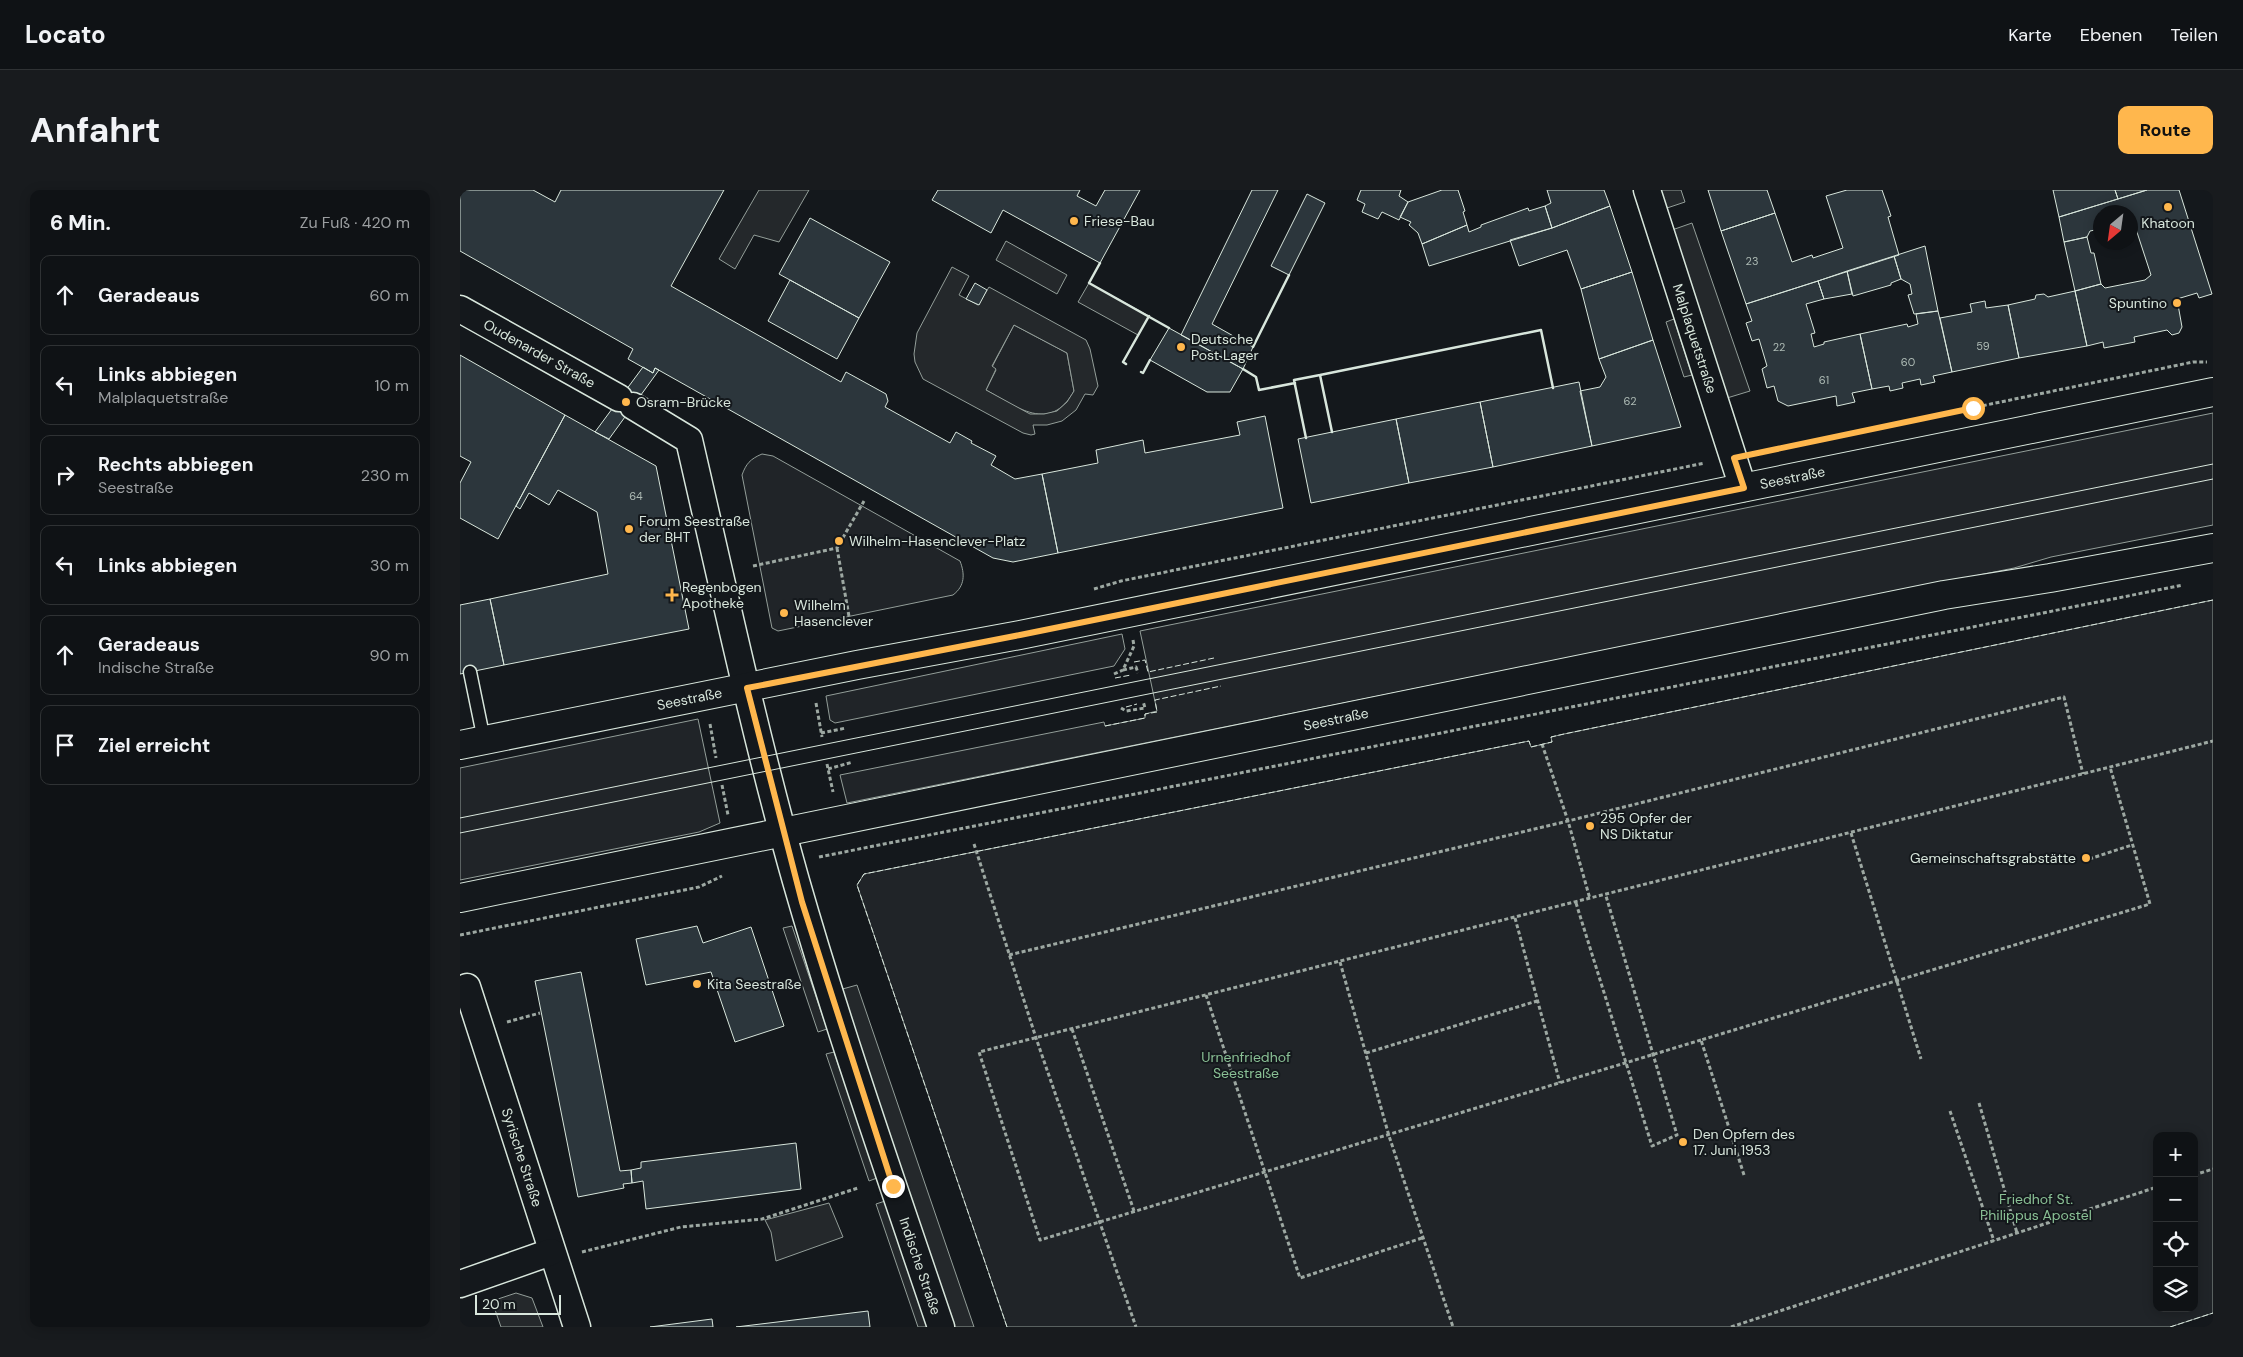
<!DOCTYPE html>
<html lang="de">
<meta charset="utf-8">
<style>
:root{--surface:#0f1215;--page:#181b1e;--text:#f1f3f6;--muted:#9b9ea0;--line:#2f3234;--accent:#ffb74d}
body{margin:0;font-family:"DM Sans",sans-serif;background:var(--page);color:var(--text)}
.controls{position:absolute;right:15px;bottom:15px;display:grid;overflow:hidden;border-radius:10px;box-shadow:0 2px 12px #0003}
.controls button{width:45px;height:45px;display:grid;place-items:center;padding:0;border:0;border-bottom:1px solid var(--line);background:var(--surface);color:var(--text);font:25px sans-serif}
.compass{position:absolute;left:1633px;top:15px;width:45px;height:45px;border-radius:50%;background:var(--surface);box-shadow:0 2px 12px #0003;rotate:209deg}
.scale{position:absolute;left:15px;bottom:12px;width:86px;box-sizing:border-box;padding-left:5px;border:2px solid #d8e6dc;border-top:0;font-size:14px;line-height:18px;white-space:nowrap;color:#d8e6dc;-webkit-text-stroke:4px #14181c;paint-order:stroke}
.stop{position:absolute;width:15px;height:15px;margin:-11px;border:4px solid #ffb74d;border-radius:50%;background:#fff}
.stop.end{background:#ffb74d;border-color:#fff;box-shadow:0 1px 5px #0008}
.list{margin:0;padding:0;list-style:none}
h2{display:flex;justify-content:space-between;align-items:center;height:65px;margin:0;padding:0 20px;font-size:21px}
h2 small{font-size:16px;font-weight:400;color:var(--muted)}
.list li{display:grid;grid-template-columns:32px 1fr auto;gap:15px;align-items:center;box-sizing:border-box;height:80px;margin:0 10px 10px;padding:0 10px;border:1px solid var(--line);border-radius:10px}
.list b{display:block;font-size:19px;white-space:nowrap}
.list p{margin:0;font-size:16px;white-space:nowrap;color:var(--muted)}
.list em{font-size:16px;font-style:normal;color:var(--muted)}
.icon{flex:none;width:28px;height:28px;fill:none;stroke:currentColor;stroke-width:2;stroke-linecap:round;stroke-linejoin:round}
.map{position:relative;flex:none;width:1753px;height:1137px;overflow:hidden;border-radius:10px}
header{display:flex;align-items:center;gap:30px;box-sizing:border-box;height:70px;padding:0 25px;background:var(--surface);border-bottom:1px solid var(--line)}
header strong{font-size:24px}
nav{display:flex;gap:28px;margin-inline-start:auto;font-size:18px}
.intro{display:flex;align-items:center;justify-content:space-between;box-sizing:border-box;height:120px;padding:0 30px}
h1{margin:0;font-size:35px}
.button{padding:12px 22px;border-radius:10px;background:var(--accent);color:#111;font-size:18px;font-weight:700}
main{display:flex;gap:30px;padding:0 30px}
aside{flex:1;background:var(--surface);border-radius:10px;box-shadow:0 2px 12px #0003}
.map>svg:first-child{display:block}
.green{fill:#202428;stroke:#939e99;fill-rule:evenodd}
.parking{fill:#24282b;stroke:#939e99;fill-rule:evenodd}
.building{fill:#2c363c;stroke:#d8e6dc}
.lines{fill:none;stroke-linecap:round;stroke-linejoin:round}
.service-casing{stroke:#d8e6dc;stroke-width:15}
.minor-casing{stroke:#d8e6dc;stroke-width:29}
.primary-casing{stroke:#d8e6dc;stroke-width:30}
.path{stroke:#9da8a2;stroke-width:3;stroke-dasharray:4 2.5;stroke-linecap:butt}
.service{stroke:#14181c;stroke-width:12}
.minor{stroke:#14181c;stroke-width:26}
.primary{stroke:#14181c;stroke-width:28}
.tram{stroke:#d8e6dc;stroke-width:1}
.fence{stroke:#d8e6dc;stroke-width:1;stroke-dasharray:6 2.5;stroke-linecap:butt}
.wall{stroke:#d8e6dc;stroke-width:2.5}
.route{stroke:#ffb74d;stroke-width:6}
.poi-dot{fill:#ffb74d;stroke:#14181c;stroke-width:2}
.labels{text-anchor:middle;stroke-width:4;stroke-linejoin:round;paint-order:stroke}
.number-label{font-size:11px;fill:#adbab4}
.poi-label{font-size:14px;fill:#d8e6dc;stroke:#14181c;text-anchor:start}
.street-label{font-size:14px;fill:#d8e6dc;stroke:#14181c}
.park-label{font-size:14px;fill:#8ac095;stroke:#14181c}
</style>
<header>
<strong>Locato</strong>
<nav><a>Karte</a><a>Ebenen</a><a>Teilen</a></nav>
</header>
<div class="intro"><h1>Anfahrt</h1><a class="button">Route</a></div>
<main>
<aside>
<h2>6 Min.<small>Zu Fuß · 420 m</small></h2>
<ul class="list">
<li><svg class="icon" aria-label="ahead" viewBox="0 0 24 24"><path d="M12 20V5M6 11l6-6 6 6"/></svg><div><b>Geradeaus</b></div><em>60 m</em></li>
<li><svg class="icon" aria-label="left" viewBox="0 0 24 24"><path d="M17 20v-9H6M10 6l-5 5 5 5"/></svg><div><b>Links abbiegen</b><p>Malplaquetstraße</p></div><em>10 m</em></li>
<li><svg class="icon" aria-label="right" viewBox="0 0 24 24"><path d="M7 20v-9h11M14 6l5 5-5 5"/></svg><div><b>Rechts abbiegen</b><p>Seestraße</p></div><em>230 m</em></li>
<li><svg class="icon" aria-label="left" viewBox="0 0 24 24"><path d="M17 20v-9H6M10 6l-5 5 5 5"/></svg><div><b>Links abbiegen</b></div><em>30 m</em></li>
<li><svg class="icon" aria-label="ahead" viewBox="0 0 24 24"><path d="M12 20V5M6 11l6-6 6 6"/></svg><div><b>Geradeaus</b><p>Indische Straße</p></div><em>90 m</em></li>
<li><svg class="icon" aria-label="arrive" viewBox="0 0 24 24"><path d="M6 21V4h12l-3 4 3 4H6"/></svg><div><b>Ziel erreicht</b></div></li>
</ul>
</aside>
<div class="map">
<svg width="1753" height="1137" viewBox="0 0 1753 1137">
<rect width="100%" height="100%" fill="#14181c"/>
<!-- green -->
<path class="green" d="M 554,135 L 607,163 L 614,201 C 590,244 557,217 526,200 L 536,180 L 532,177 Z
M 1753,223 L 1753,335 L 1591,367 L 1554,378 L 387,613 L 380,585 L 644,532 L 645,536 L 685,528 L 685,524 L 697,521 L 680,441 Z
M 302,264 L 313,266 L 500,371 C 505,384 505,396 493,405 L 318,441 L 312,438 L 282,285 C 286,274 290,269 302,264 Z
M 1753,410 L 1753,1123 L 1710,1137 L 547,1137 L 397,695 L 404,684 L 1069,551 L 1071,557 L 1092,552 L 1091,547 L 1104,544 ZM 1697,946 L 1734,946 L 1734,1118 L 1697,1118 Z
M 662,444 L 665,459 L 654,476 L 375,533 L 370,530 L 366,506 Z
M 238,529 L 260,633 L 239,642 L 0,690 L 0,578 Z"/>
<!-- parking -->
<path class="parking" d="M 299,0 L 349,0 L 319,52 L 294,45 L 275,79 L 259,69 Z
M 1198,0 L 1221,0 L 1225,12 L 1204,19 Z
M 1232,33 L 1290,201 L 1267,208 L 1212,40 Z
M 546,51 L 607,85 L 597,104 L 536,70 Z
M 492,77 L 509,86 L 499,105 L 518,115 L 529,97 L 626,150 L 630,159 L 638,196 L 633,205 L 625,204 L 616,220 L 602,231 L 587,235 L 573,235 L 575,244 L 571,245 L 563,243 L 463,189 L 455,172 L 454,164 L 457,143 ZM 554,135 L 607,163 L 614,201 L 607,212 L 597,221 L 584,224 L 570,224 L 526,200 L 536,179 L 532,176 Z
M 629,93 L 689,126 L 678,145 L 618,112 Z
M 1214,129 L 1232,185 L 1224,187 L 1206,132 Z
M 332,736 L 367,839 L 358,842 L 323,738 Z
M 397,795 L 514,1137 L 493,1137 L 379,800 Z
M 374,862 L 417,988 L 409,991 L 366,864 Z
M 425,1011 L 467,1137 L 458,1137 L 416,1014 Z
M 369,1013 L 383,1047 L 316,1071 L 311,1042 L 305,1030 Z
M 56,1103 L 72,1108 L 83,1137 L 41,1137 L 32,1111 Z"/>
<!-- building -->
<path class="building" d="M 0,0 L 73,0 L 95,12 L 101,0 L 264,0 L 211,96 L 381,192 L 386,182 L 426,204 L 428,211 L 425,217 L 490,253 L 496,242 L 512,251 L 511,253 L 536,266 L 531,275 L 555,289 L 582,284 L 598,363 L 553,372 L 533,368 L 195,178 L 193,183 L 168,169 L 173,159 L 0,61 Z
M 478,0 L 620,0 L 617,6 L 636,16 L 645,0 L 680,0 L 640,73 L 543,20 L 531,43 L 472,10 Z
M 792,0 L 818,0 L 752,134 L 793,157 L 783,179 L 721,145 Z
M 901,0 L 941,0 L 939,6 L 948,12 L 939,30 L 922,22 L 918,29 L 902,22 L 905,14 L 897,10 Z
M 982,0 L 998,0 L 1005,21 L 1003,22 L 1007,35 L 962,54 L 958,43 L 949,35 L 951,32 L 940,27 L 948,12 Z
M 1087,0 L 1144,0 L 1150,16 L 1092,38 L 1085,16 L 1091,13 Z
M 1248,0 L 1307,0 L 1315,23 L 1261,41 Z
M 1387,0 L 1422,0 L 1431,26 L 1428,27 L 1439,65 L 1286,114 L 1261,41 L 1315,23 L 1332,72 L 1352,65 L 1353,68 L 1383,58 L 1366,6 Z
M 1593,0 L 1655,0 L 1658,9 L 1599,27 Z
M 1655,0 L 1687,0 L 1658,9 Z
M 1687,0 L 1719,0 L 1752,104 L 1739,108 L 1737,103 L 1717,109 L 1722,137 L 1719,143 L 1712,145 L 1707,140 L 1674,147 L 1675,152 L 1644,158 L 1643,152 L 1627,156 L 1615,101 L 1641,94 L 1645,98 L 1685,90 L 1691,85 L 1673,30 L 1670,31 L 1670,22 L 1640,22 L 1640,39 L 1630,41 L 1627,47 L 1604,52 L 1599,27 Z
M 847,4 L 865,13 L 829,85 L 811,76 Z
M 1085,16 L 1092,38 L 969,76 L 962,54 L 1007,35 L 1009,42 L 1021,37 L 1021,35 L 1068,18 L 1069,21 Z
M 1150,16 L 1172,82 L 1121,99 L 1107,60 L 1059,76 L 1050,50 L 1092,38 Z
M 350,28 L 430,72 L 399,128 L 319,84 Z
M 1627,47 L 1631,63 L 1634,63 L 1641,94 L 1615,101 L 1604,52 Z
M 1465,56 L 1478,121 L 1454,124 L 1448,105 L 1452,104 L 1450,94 L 1441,89 L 1434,66 Z
M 1434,66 L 1441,89 L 1431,93 L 1431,95 L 1393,106 L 1387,81 Z
M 1387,81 L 1392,104 L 1364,109 L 1358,91 Z
M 1172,82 L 1193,150 L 1139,169 L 1121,99 Z
M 330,90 L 399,128 L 377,169 L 308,131 Z
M 1358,91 L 1364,109 L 1346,114 L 1355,143 L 1351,144 L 1354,157 L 1364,154 L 1364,152 L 1400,144 L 1412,199 L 1392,203 L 1395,212 L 1377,216 L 1376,206 L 1328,216 L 1318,211 L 1314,196 L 1307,198 L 1302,179 L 1307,176 L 1299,149 L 1292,151 L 1286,133 L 1292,131 L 1286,114 Z
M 515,93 L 527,100 L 519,115 L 506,109 Z
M 1615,101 L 1627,156 L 1559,168 L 1548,115 L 1575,109 L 1576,105 L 1584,104 L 1588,107 Z
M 1525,111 L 1526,118 L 1548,115 L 1559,168 L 1492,182 L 1480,128 L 1512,122 L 1510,114 Z
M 1478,121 L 1492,182 L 1473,186 L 1475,192 L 1461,195 L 1460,189 L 1442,193 L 1443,198 L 1430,201 L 1429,196 L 1412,199 L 1400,144 L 1447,134 L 1448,137 L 1458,134 L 1456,124 Z
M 709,138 L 783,179 L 770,202 L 747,202 L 690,170 Z
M 1193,150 L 1221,237 L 1132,256 L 1120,201 L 1140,197 L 1146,187 L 1139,169 Z
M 0,165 L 105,225 L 38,349 L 0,328 L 0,293 L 11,272 L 0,266 Z
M 183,177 L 193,183 L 195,178 L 199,180 L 149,249 L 135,242 Z
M 1119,192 L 1132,256 L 1033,277 L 1020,212 Z
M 1020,212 L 1033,277 L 949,293 L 936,229 Z
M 105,225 L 196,276 L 229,439 L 44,475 L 30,409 L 148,384 L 137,322 L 98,300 L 89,315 L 69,303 L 60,319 L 56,316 Z
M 805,226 L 823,318 L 598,363 L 582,284 L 638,273 L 636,260 L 683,250 L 685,263 L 780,245 L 777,232 Z
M 936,229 L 949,293 L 851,313 L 838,249 Z
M 30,409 L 44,475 L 0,484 L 0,415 Z
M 237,736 L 243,753 L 291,737 L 324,836 L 275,852 L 251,782 L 186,795 L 176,749 Z
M 121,782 L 160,981 L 171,980 L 172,993 L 163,994 L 164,998 L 118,1007 L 75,791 Z
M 336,953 L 341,999 L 186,1019 L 183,991 L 172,993 L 171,980 L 181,978 L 181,972 Z
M 408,1121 L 410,1137 L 276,1137 Z
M 252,1129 L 253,1137 L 190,1137 Z"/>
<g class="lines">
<defs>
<path id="service" d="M 10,482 L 24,550"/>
<g id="minor">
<path id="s1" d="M 1187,0 L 1283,298"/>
<path id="s2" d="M 0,119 L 159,208"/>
<path id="s3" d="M 173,216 L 229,250 C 263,397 295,546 336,691 C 379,841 431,989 481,1137"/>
<path id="s4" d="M 7,797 L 117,1137"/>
<path d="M 0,1094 L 91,1062"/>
</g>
<g id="primary">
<path id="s5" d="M 0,555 L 397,475 L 560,445 L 1753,202"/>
<path id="s6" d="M 0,708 L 1484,405 L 1590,388 L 1753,358"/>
</g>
</defs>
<!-- service casing -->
<use href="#service" class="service-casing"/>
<!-- minor casing -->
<use href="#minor" class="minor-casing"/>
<!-- primary casing -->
<use href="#primary" class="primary-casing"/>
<!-- path -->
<path class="path" d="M 1300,262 L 1733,172 L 1747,172
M 377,358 L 390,432
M 293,376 L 377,358 L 404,311
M 634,399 L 661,391 L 1245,273
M 673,450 L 674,456 L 663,480 L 676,477 L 678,483
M 654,484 L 663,480
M 356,513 L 362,547
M 661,518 L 666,521 L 685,518 L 683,511
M 250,534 L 256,568
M 361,543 L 386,538
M 1082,554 L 1108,631 L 1130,709
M 367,574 L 373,602
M 368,579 L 393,572
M 262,595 L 268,625
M 1391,643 L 1461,869
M 514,654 L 576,848 L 676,1137
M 359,667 L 1723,395
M 1623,671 L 1672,655
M 1116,713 L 1192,956 L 1217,945 L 1146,706
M 1055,728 L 1100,893
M 0,745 L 239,697 L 262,686
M 549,765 L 1108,631 L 1604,507 L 1623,584
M 880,772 L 929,946 L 993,1137
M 746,805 L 840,1088 L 962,1048
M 47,832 L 80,823
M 612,839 L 674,1021
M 1241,850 L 580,1050 L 519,862 L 1753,551
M 906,863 L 1077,811
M 1519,913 L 1557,1043
M 1490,921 L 1534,1051
M 1284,985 L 1241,850 L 1690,714 L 1650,577
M 1734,985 L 1753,979
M 122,1062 L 221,1037 L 302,1029 L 398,998
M 1271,1137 L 1697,997"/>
<!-- service -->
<use href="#service" class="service"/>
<!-- minor -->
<use href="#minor" class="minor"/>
<!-- primary -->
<use href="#primary" class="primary"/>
<!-- tram -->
<path class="tram" d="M 0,628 L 1753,274
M 0,643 L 1753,289"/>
<!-- fence -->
<path class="fence" d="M 674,472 L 685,470 L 688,482 L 754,468
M 655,488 L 671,485
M 666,517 L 677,514
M 645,536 L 685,528 L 685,524 L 697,522 L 695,510 L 761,496
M 547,1137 L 397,695 L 404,684 L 1069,551 L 1071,557 L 1092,552 L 1091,547 L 1104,544 L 1753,410
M 1710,1137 L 1753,1123"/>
<!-- wall -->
<path class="wall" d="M 640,73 L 629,93 L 709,138
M 793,157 L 829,85
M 666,174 L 663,172 L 689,126
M 783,179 L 796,187 L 799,200 L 835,193
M 681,182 L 683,183 L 690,170
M 860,185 L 872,242
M 846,248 L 834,190 L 860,185 L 1081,140 L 1093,198"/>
</g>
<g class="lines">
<!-- route -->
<path class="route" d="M 433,996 L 342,712 L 287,498 L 560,445 L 1284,298 L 1274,268 L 1513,218"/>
</g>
<!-- markers -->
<g class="poi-dot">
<circle cx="1708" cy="17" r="5"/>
<circle cx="614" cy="31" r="5"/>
<circle cx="1717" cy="113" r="5"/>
<circle cx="721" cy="157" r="5"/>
<circle cx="166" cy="212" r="5"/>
<circle cx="169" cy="339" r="5"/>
<circle cx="379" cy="351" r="5"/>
<path d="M209.5 397.5h5v5h5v5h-5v5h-5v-5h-5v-5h5z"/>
<circle cx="324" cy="423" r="5"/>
<circle cx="1130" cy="636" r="5"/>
<circle cx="1626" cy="668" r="5"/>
<circle cx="237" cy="794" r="5"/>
<circle cx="1223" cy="952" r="5"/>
</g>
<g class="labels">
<!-- number labels -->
<g class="number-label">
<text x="1292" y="75">23</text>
<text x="1523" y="160">59</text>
<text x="1319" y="161">22</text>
<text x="1448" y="176">60</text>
<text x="1364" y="194">61</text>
<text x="1170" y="215">62</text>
<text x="176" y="310">64</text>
</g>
<!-- poi labels -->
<g class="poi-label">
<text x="624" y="36">Friese-Bau</text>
<text x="1708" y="38" text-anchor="middle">Khatoon</text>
<text x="1707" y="118" text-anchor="end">Spuntino</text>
<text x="731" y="154">Deutsche<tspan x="731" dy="16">Post Lager</tspan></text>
<text x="176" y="217">Osram-Brücke</text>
<text x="179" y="336">Forum Seestraße<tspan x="179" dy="16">der BHT</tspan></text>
<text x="389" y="356">Wilhelm-Hasenclever-Platz</text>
<text x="222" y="402">Regenbogen<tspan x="222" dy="16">Apotheke</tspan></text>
<text x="334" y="420">Wilhelm<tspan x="334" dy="16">Hasenclever</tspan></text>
<text x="1140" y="633">295 Opfer der<tspan x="1140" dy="16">NS Diktatur</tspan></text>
<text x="1616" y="673" text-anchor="end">Gemeinschaftsgrabstätte</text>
<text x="247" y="799">Kita Seestraße</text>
<text x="1233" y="949">Den Opfern des<tspan x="1233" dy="16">17. Juni 1953</tspan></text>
</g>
<!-- street labels -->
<g class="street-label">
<text dy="5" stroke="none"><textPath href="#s1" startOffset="156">Malplaquetstraße</textPath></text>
<text dy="5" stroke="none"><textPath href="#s2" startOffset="91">Oudenarder Straße</textPath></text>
<text dy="5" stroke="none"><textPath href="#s5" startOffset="1359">Seestraße</textPath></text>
<text dy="5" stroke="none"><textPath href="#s5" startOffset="234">Seestraße</textPath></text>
<text dy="5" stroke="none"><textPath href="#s6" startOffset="894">Seestraße</textPath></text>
<text dy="5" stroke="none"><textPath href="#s4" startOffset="179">Syrische Straße</textPath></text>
<text dy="5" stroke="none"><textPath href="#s3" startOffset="924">Indische Straße</textPath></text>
</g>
<!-- park labels -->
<g class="park-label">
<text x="786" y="872">Urnenfriedhof<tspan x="786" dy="16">Seestraße</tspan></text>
<text x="1576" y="1014">Friedhof St.<tspan x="1576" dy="16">Philippus Apostel</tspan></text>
</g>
</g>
</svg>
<div class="controls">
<button>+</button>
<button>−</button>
<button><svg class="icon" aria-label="locate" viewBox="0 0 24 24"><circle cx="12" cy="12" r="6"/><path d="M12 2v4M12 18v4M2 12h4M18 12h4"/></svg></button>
<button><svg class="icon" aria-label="layers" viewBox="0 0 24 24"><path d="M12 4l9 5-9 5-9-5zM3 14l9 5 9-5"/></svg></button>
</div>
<svg class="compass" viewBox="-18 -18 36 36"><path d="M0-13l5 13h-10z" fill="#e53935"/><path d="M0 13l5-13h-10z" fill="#9b9ea0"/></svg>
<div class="scale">20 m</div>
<div class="stop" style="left:1513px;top:218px"></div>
<div class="stop end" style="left:433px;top:996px"></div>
</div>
</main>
